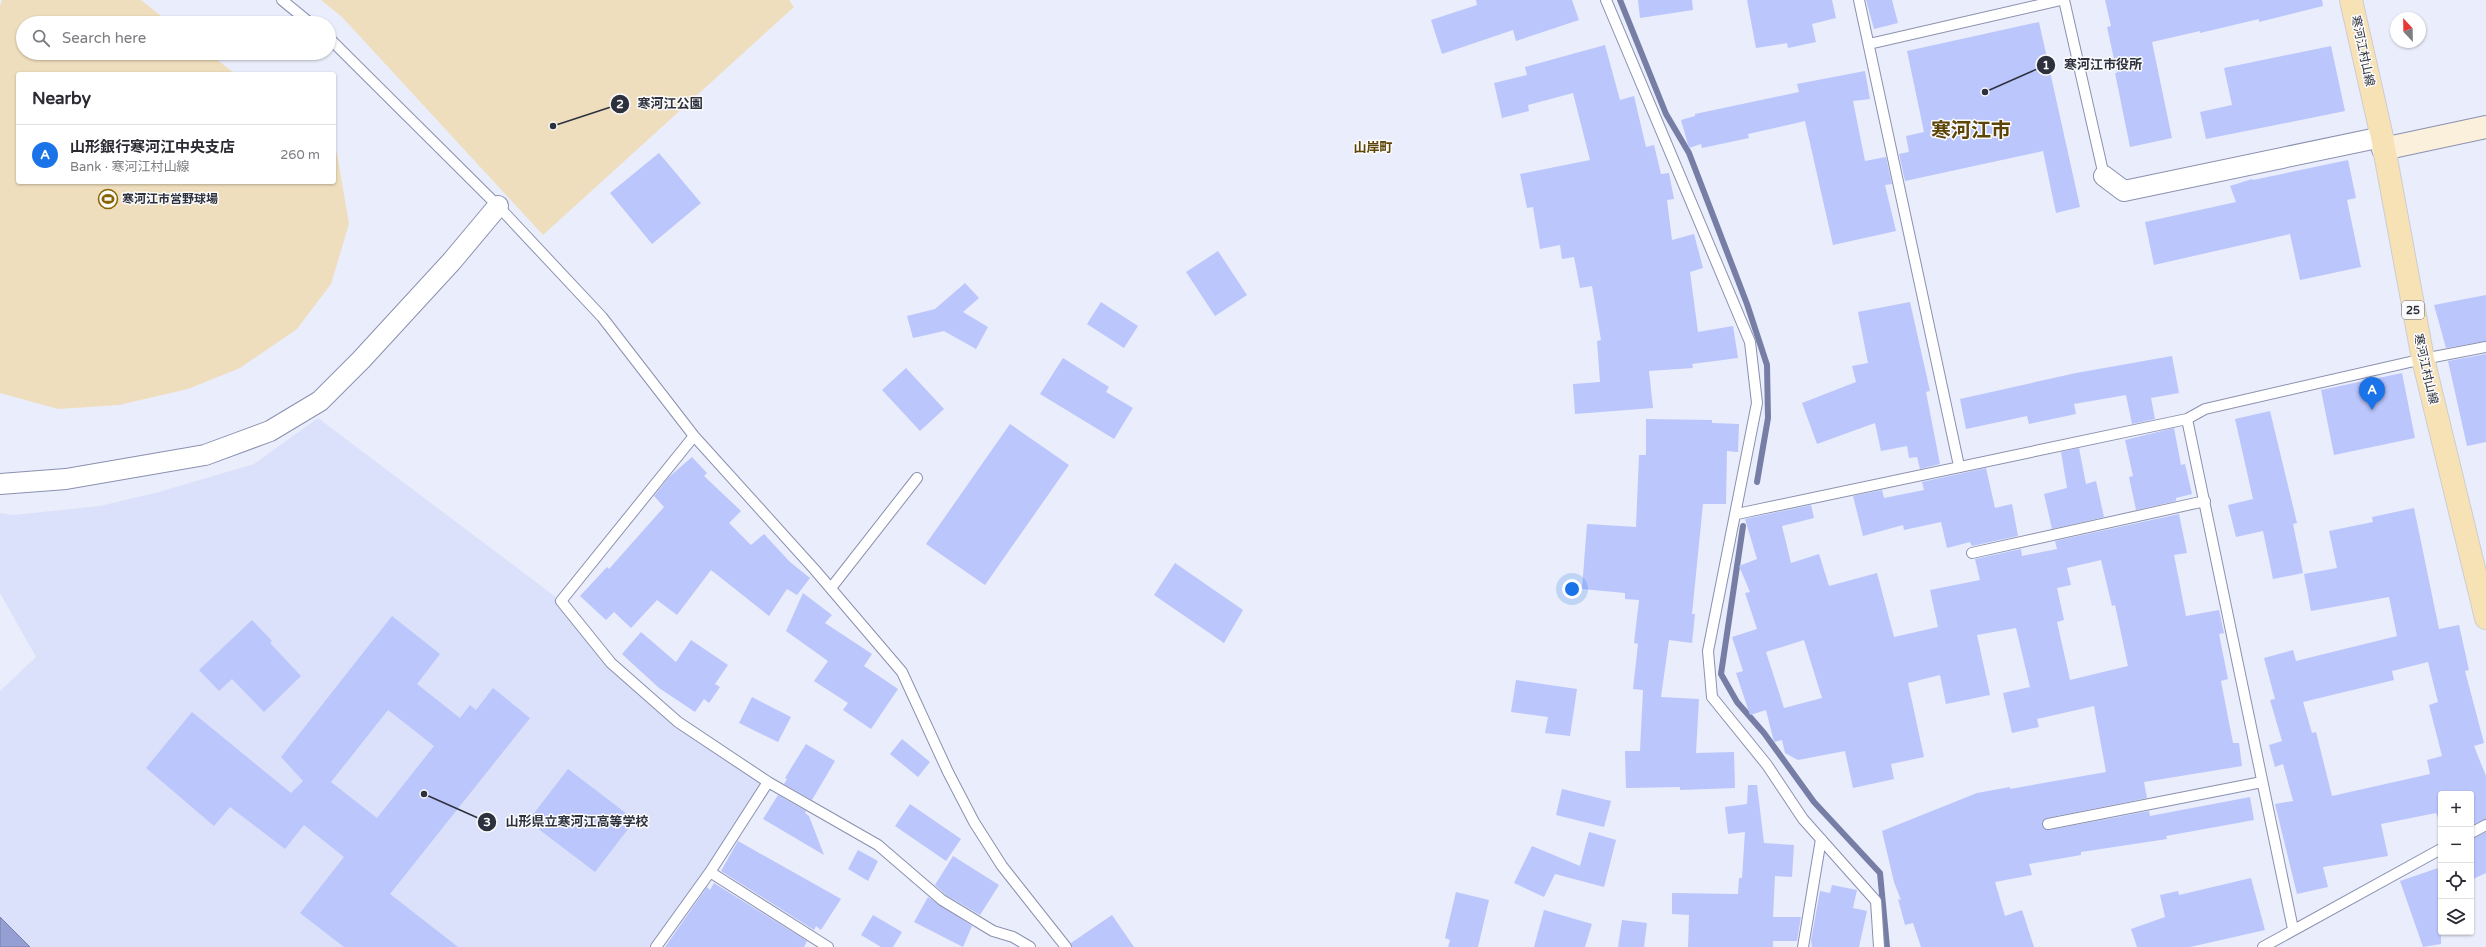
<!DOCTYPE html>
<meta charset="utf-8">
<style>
:root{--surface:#fff;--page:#f2f2f3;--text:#2b2b33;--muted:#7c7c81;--line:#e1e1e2;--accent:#1a73e8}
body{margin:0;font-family:"Varela Round","Noto Sans JP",sans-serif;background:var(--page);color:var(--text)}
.controls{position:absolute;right:12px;bottom:12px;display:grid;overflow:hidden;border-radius:4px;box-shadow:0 1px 3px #0004}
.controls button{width:36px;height:36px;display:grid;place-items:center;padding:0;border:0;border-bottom:1px solid var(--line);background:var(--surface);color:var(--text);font:20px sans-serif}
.compass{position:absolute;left:2390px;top:12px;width:36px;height:36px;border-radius:50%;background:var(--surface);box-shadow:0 1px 3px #0004;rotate:338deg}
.you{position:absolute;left:1572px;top:589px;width:14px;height:14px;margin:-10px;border:3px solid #fff;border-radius:50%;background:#1a73e8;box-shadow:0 0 0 6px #1a73e833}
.badge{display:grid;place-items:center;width:26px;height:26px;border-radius:50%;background:var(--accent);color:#fff;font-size:13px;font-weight:700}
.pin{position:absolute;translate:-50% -33px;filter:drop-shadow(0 1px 2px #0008)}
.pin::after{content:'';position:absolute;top:21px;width:14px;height:12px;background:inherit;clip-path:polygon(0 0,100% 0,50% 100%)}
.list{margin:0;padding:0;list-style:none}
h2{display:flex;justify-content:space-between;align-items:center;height:52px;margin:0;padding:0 16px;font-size:17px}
h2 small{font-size:13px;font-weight:400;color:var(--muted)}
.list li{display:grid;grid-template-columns:26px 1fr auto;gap:12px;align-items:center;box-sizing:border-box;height:60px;padding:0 16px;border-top:1px solid var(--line)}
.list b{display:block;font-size:15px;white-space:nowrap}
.list p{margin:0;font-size:13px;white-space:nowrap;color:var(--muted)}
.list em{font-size:13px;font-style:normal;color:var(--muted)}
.icon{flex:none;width:22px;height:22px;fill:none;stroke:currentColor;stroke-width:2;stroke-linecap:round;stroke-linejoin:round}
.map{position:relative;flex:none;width:2486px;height:947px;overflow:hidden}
.search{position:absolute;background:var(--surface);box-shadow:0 1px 3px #0004;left:16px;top:16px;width:320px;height:44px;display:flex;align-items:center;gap:10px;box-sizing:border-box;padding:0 14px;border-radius:22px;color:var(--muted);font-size:15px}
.panel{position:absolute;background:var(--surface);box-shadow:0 1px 3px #0004;left:16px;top:72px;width:320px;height:112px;border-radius:4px}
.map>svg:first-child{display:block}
.built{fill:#dbe1fa}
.green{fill:#efdebd}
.water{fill:#959fd3;stroke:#767ea6}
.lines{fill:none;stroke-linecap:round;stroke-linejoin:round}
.stream{stroke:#767ea6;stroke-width:6}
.building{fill:#bbc6fc;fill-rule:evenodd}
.lane-casing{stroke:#8a91b0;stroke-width:12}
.street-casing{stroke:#8a91b0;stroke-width:22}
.secondary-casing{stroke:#8a91b0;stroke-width:24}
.primary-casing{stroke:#cdcdd0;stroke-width:24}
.lane{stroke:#fff;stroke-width:10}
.street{stroke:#fff;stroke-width:20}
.secondary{stroke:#fbf0db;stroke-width:22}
.primary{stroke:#f7e2b6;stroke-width:22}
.labels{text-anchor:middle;stroke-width:3;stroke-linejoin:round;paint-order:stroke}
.shield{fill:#fbfbfb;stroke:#6b6d76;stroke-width:1}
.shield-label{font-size:11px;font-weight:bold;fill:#2d303d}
.street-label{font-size:12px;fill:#2d303d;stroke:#fbfbfb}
.poi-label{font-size:12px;font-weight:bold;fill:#2d303d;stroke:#fbfbfb;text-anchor:start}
.neighbourhood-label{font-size:13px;font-weight:bold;fill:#5e4507;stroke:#fbfbfb}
.town-label{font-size:20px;font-weight:bold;fill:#5e4507;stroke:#fbfbfb}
.leader{fill:none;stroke:#2d303d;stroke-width:1.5}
.callout-dot{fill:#2d303d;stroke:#fbfbfb;stroke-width:1.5}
.mark-label{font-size:12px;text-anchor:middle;font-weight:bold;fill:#fff}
.callout-label{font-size:13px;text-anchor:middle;font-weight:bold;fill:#2d303d;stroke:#fbfbfb;stroke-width:3;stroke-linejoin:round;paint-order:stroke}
</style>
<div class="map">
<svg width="2486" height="947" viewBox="0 0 2486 947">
<rect width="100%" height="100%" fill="#eaedfb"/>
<!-- built -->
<path class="built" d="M 318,418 L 561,601 L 611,663 L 678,722 L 768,782 L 656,947 L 0,947 L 0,691 L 36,657 L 0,593 L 0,513 L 13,515 L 100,506 L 159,492 L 254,464 Z"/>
<!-- green -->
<path class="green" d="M 2,0 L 141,0 L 170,23 L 23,23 L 23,53 L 209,53 L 235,74 L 18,74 L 18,182 L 334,182 L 334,151 L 337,153 L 349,224 L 331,284 L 297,329 L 240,368 L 188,389 L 119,405 L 58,409 L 0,393 L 0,6 Z
M 321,0 L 789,0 L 794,7 L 543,235 L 342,17 Z"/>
<!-- water -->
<path class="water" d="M 0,917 L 30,947 L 0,947 Z"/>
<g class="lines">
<!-- stream -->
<path class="stream" d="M 1620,0 L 1666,114 L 1689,153 L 1747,304 L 1767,365 L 1768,418 L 1757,482
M 1743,526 L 1721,674 L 1737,702 L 1764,733 L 1814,802 L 1880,873 L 1887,947"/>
</g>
<!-- building -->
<path class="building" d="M 1476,0 L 1572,0 L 1579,20 L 1516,41 L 1513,30 L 1442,54 L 1431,20 L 1477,5 Z
M 1638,0 L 1692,0 L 1693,10 L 1640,18 Z
M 1747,0 L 1832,0 L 1836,18 L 1812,24 L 1816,42 L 1788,48 L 1787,43 L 1756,48 Z
M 1866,0 L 1892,0 L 1898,23 L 1874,29 Z
M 2105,0 L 2322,0 L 2323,6 L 2259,22 L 2259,19 L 2200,33 L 2200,31 L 2152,42 L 2172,138 L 2130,147 L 2115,73 L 2117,73 L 2107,27 L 2111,26 Z
M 2039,22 L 2080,207 L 2056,213 L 2043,151 L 1905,181 L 1899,154 L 1909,152 L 1906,136 L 1924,132 L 1907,51 Z
M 1605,45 L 1620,100 L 1634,96 L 1646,147 L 1654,145 L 1661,174 L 1669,173 L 1674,199 L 1667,200 L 1672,240 L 1694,234 L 1703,268 L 1690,272 L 1698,332 L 1733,326 L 1738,358 L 1692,364 L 1693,368 L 1649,371 L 1653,408 L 1575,414 L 1573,384 L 1600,382 L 1597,341 L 1601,340 L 1592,286 L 1580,288 L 1574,257 L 1562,259 L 1560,245 L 1540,249 L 1533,207 L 1527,208 L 1520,174 L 1590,160 L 1573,93 L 1528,105 L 1529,111 L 1502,118 L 1494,83 L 1527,75 L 1525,67 Z
M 2331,46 L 2345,111 L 2206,139 L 2200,112 L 2232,105 L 2224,68 Z
M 1865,71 L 1870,99 L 1853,101 L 1865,161 L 1886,157 L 1892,184 L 1885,185 L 1896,231 L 1833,245 L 1805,121 L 1748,134 L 1749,138 L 1702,148 L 1701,144 L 1689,148 L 1681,120 L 1695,116 L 1695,114 L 1799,92 L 1797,84 Z
M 659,153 L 701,203 L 652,244 L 610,193 Z
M 2348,160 L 2356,198 L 2347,200 L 2361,267 L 2300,280 L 2290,234 L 2154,265 L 2145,222 L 2236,202 L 2230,186 L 2252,179 L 2253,180 Z
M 1218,251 L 1247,295 L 1215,316 L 1186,272 Z
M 965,283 L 979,298 L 963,312 L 988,327 L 976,349 L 944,331 L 913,338 L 907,316 L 935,309 Z
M 2486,295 L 2486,341 L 2446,348 L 2434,305 Z
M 1101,302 L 1138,326 L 1124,348 L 1087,324 Z
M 1910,302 L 1930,391 L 1926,392 L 1940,464 L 1920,469 L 1917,457 L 1909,458 L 1907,446 L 1881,451 L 1875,423 L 1817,444 L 1802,403 L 1856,382 L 1852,366 L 1868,363 L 1858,312 Z
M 2486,354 L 2486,442 L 2467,446 L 2448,361 Z
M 2172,356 L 2179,393 L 2151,398 L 2155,419 L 2132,424 L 2126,395 L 2074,404 L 2076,414 L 2029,424 L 2027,416 L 1966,429 L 1960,399 L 2076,373 Z
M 1063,358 L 1109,387 L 1106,392 L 1133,408 L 1114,439 L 1040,394 Z
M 906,368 L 944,409 L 920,431 L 882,390 Z
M 2402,373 L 2415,438 L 2334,455 L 2321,390 Z
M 2270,411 L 2297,523 L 2293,524 L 2303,573 L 2273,579 L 2263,531 L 2236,537 L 2228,505 L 2253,499 L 2235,419 Z
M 1646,419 L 1712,420 L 1712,423 L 1739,424 L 1738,452 L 1727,451 L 1726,504 L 1703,504 L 1692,614 L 1695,614 L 1692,643 L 1669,640 L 1661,697 L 1699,699 L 1696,753 L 1734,752 L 1735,788 L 1680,790 L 1680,787 L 1626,788 L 1625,751 L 1640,751 L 1643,690 L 1633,689 L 1638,644 L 1634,643 L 1639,600 L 1625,599 L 1625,593 L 1582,589 L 1587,524 L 1636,527 L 1639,455 L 1646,455 Z
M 1010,424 L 1069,465 L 985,585 L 926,544 Z
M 2174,428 L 2181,465 L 2185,464 L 2192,494 L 2176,498 L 2176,501 L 2136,510 L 2129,477 L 2133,476 L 2125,440 Z
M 2079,448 L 2086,484 L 2096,481 L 2104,517 L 2052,529 L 2044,494 L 2067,488 L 2061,452 Z
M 692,457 L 707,473 L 704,476 L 741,511 L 729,523 L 751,545 L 764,534 L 790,562 L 810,578 L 797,595 L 787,589 L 769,616 L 711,570 L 677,615 L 657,600 L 631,628 L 614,612 L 606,620 L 580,596 L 607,567 L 609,569 L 664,507 L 654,496 L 669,477 Z
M 1986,468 L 1995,508 L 2012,504 L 2018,536 L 1972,546 L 1970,542 L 1947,548 L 1941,522 L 1904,530 L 1903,525 L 1863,536 L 1853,496 L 1882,490 L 1884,498 L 1924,490 L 1922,482 Z
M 1811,505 L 1814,518 L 1782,526 L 1791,563 L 1819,554 L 1829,586 L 1877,573 L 1894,637 L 1938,627 L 1930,590 L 1980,580 L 1975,559 L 2021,549 L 2022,556 L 2057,549 L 2055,541 L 2179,514 L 2187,553 L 2174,555 L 2186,616 L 2219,610 L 2224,633 L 2219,634 L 2228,679 L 2221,681 L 2233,743 L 2239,743 L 2242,766 L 2144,782 L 2147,798 L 2047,818 L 2042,822 L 2042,826 L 2049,830 L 2149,811 L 2150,816 L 2250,797 L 2254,820 L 2166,836 L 2167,839 L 2081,852 L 2081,855 L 2029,864 L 2032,875 L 1995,882 L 2005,916 L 2022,910 L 2034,947 L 1921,947 L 1913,923 L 1905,925 L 1898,899 L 1901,900 L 1894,882 L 1882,831 L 1977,793 L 2010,787 L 2010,789 L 2106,772 L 2094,706 L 2037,719 L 2039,727 L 2012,733 L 2003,693 L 2030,687 L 2016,628 L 1977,635 L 1990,695 L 1946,704 L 1940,675 L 1908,683 L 1924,757 L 1891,764 L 1894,779 L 1853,788 L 1845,751 L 1798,760 L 1785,753 L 1782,740 L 1774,742 L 1766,710 L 1750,715 L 1736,673 L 1743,671 L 1732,637 L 1757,629 L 1745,593 L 1750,592 L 1739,566 L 1757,559 L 1745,519 ZM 2101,560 L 2112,606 L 2115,605 L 2128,666 L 2070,680 L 2057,622 L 2064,620 L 2057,588 L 2071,585 L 2067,568 ZM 1804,640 L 1822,698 L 1784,708 L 1766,652 Z
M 2414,508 L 2439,629 L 2459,625 L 2469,670 L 2465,671 L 2484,743 L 2474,746 L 2486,776 L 2486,819 L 2471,826 L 2471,794 L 2441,794 L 2441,825 L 2436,813 L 2381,824 L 2388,856 L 2323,867 L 2328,887 L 2297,894 L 2275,804 L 2293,801 L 2283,764 L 2275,767 L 2269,745 L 2282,741 L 2270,700 L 2275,699 L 2264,658 L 2293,650 L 2296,661 L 2397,636 L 2389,597 L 2311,611 L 2304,574 L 2337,568 L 2329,531 L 2373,522 L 2372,517 ZM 2428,662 L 2438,702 L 2429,705 L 2442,756 L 2427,760 L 2430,774 L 2332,796 L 2316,732 L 2312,733 L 2303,702 L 2394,680 L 2392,671 Z
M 1175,563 L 1243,610 L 1224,643 L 1154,595 Z
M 803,593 L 832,615 L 825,623 L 872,654 L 864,666 L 898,689 L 871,729 L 843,710 L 848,703 L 814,681 L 828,661 L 786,631 Z
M 392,616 L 440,654 L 417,684 L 460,718 L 470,705 L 476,710 L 493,688 L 530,718 L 390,894 L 458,947 L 344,947 L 300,913 L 344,857 L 304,825 L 285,849 L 230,807 L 214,826 L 146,768 L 192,712 L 291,793 L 303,781 L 281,757 ZM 388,710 L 434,746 L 377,818 L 331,782 Z
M 252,620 L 272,641 L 270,643 L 301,676 L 264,712 L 232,679 L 219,691 L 199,670 Z
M 641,632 L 676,662 L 691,640 L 728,665 L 715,684 L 720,687 L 709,703 L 704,699 L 695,712 L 659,688 L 622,654 Z
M 1516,680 L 1577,689 L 1570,736 L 1545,733 L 1548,717 L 1511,712 Z
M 752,697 L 791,717 L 778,742 L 739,723 Z
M 902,739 L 930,762 L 918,777 L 890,754 Z
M 806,744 L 835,761 L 812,800 L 784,784 L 787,779 L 785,778 Z
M 568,769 L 635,820 L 595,872 L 528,821 Z
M 1748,785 L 1757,785 L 1764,843 L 1794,845 L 1792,877 L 1775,876 L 1773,917 L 1801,917 L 1797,941 L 1773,941 L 1773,947 L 1688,947 L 1689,915 L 1672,914 L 1672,893 L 1738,894 L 1739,878 L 1742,878 L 1745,832 L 1728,834 L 1725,807 L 1747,804 Z
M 1562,789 L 1611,801 L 1604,827 L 1556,815 Z
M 778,795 L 806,811 L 805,813 L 809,816 L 824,855 L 763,819 Z
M 910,804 L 961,839 L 946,861 L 895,826 Z
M 1589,832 L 1616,840 L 1604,887 L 1555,874 L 1544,897 L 1514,883 L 1532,846 L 1580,866 Z
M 2486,832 L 2486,873 L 2471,880 L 2471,839 Z
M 738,841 L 841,899 L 821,930 L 816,926 L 814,930 L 721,871 Z
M 858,850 L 878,861 L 868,881 L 848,869 Z
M 953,856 L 999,885 L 980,915 L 946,895 L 935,885 Z
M 2441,867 L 2441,944 L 2423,947 L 2400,881 Z
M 2251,878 L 2265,930 L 2190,947 L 2137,947 L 2131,929 L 2165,917 L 2160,895 L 2178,891 L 2179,895 Z
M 714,883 L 807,941 L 804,947 L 665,947 L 707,887 L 710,890 Z
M 1832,885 L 1857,890 L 1853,908 L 1867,911 L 1859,947 L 1812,947 L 1811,940 L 1820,891 L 1830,893 Z
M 1456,892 L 1489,900 L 1478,947 L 1448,947 L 1450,940 L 1445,938 Z
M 928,897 L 972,926 L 963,947 L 914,922 Z
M 1544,910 L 1592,924 L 1585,947 L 1534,947 Z
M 873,915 L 902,932 L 893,947 L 881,947 L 861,935 Z
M 1112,915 L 1134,947 L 1072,947 L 1071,943 Z
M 1622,920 L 1647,923 L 1644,947 L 1618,947 Z"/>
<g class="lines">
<defs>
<path id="lane" d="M 282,0 L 310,23
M 1606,0 L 1750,342 L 1757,403 L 1708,651 L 1712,697 L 1767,765 L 1803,819 L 1876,901 L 1879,947
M 1859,0 L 1959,466
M 2064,0 L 2104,176
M 329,38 L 498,206 L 602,317 L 694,436 L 815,570 L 902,672 L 948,772 L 974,822 L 1002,866 L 1066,947
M 1869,44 L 2061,0
M 2187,419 L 2293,929
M 694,436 L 561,601 L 611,663 L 678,722 L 768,782 L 878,845 L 942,900 L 993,931 L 1013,937 L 1030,947
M 1737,514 L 2187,419 L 2205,409 L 2423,359 L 2486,347
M 1972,553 L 2205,501
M 831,588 L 917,478
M 2048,824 L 2262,782
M 2471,833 L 2486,825
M 710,872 L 828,947
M 656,947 L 710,872 L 768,782
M 1803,947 L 1821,839
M 2263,947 L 2441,849"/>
<path id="street" d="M 2104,176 L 2124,191 L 2382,137
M 0,484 L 66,479 L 205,455 L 270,431 L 320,401 L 361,360 L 452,261 L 498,206"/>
<path id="secondary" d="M 2383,149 L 2486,127"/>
<path id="primary" d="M 2351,0 L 2382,137 L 2423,359 L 2486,618"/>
</defs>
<!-- lane casing -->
<use href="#lane" class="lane-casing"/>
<!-- street casing -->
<use href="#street" class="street-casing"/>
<!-- secondary casing -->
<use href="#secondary" class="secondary-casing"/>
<!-- primary casing -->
<use href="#primary" class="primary-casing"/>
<!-- lane -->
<use href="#lane" class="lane"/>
<!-- street -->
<use href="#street" class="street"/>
<!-- secondary -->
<use href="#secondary" class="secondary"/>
<!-- primary -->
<use href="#primary" class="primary"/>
</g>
<!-- icons -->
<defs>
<symbol id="stadium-ring" viewBox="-11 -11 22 22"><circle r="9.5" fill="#fbfbfb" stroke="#886400" stroke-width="1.5"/><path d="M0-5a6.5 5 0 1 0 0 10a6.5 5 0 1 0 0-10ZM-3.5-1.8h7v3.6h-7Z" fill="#886400"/></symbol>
</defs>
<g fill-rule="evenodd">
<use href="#stadium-ring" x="97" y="188" width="22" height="22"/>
</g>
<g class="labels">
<!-- shield labels -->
<rect class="shield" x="2402" y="301" width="22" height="18" rx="3"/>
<g class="shield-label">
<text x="2413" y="314">25</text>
</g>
<!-- street labels -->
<g class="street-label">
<text transform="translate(2363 51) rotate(78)" y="4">寒河江村山線</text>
<text transform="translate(2426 369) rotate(77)" y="4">寒河江村山線</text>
</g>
<!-- poi labels -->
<g class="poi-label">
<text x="122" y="203">寒河江市営野球場</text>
</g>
<!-- neighbourhood labels -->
<g class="neighbourhood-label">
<text x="1373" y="152">山岸町</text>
</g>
<!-- town labels -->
<g class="town-label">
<text x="1971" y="137">寒河江市</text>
</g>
</g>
<!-- callouts -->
<path class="leader" d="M1985 92L2046 65M553 126L620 104M424 794L487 822"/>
<g class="callout-dot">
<circle cx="1985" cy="92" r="4"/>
<circle cx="553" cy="126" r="4"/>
<circle cx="424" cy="794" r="4"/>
<circle cx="2046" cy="65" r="10"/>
<circle cx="620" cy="104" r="10"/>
<circle cx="487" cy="822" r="10"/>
</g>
<g class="mark-label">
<text x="2046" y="69">1</text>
<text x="620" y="108">2</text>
<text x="487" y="826">3</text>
</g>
<g class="callout-label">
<text x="2103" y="69">寒河江市役所</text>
<text x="670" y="108">寒河江公園</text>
<text x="577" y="826">山形県立寒河江高等学校</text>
</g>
</svg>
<div class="controls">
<button>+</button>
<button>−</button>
<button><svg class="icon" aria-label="locate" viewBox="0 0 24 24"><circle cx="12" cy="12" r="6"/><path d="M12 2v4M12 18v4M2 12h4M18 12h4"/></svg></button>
<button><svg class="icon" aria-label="layers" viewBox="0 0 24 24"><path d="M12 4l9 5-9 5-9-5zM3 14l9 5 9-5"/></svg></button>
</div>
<svg class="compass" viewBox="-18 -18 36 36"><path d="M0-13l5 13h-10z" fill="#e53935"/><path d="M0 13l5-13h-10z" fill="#7c7c81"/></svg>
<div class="you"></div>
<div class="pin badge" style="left:2372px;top:410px">A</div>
<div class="search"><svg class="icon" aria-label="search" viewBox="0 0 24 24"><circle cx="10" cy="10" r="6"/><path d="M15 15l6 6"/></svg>Search here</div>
<section class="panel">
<h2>Nearby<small></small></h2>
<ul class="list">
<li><span class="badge">A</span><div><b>山形銀行寒河江中央支店</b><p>Bank · 寒河江村山線</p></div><em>260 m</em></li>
</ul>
</section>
</div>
